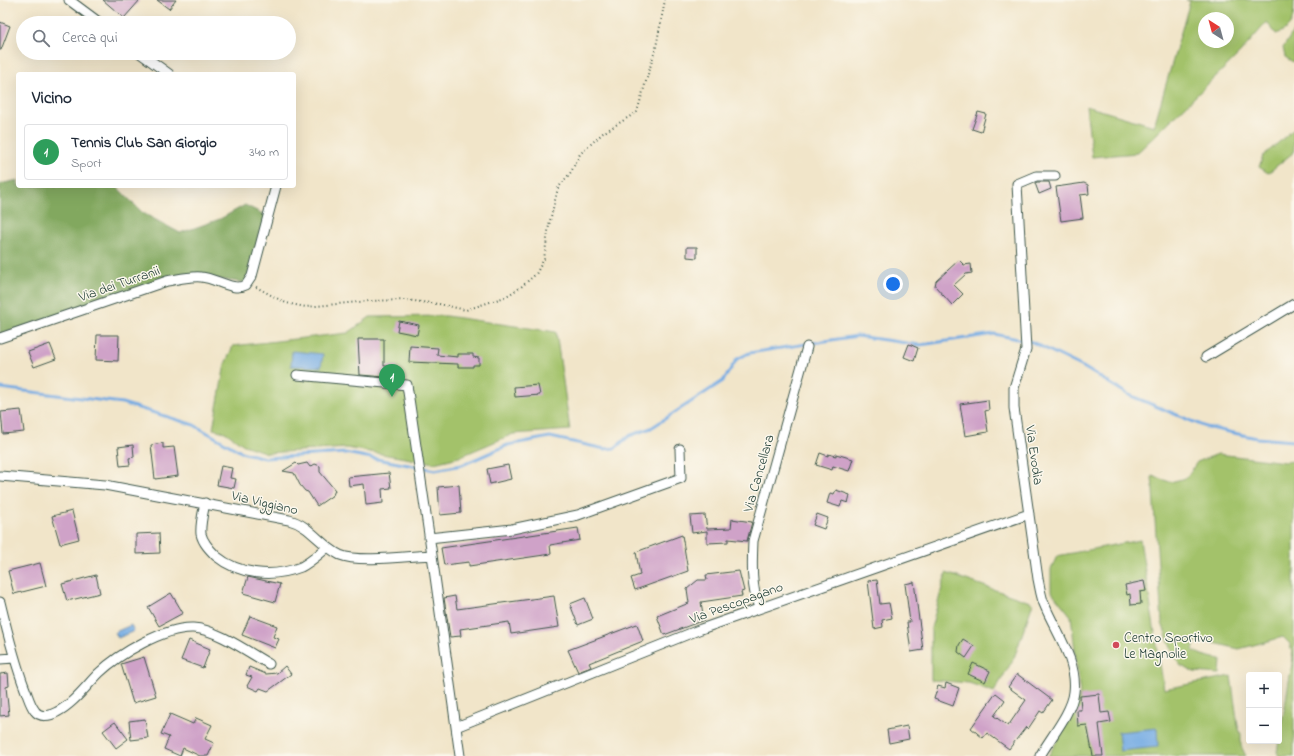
<!DOCTYPE html>
<html lang="it">
<meta charset="utf-8">
<style>
:root{--surface:#fff;--page:#f2f2f3;--text:#1f2937;--muted:#747a83;--line:#e0e1e3;--accent:#d1495b}
body{margin:0;font-family:"Indie Flower",sans-serif;background:var(--page);color:var(--text)}
.controls{position:absolute;right:12px;bottom:12px;display:grid;overflow:hidden;border-radius:4px;box-shadow:0 4px 16px #0002}
.controls button{width:36px;height:36px;display:grid;place-items:center;padding:0;border:0;border-bottom:1px solid var(--line);background:var(--surface);color:var(--text);font:20px sans-serif}
.compass{position:absolute;left:1198px;top:12px;width:36px;height:36px;border-radius:50%;background:var(--surface);box-shadow:0 4px 16px #0002;rotate:324deg}
.you{position:absolute;left:893px;top:284px;width:14px;height:14px;margin:-10px;border:3px solid #fff;border-radius:50%;background:#1a73e8;box-shadow:0 0 0 6px #1a73e833}
.badge{display:grid;place-items:center;width:26px;height:26px;border-radius:50%;background:var(--accent);color:#fff;font-size:13px;font-weight:700}
.pin{position:absolute;translate:-50% -33px;filter:drop-shadow(0 1px 2px #0008)}
.pin::after{content:'';position:absolute;top:21px;width:14px;height:12px;background:inherit;clip-path:polygon(0 0,100% 0,50% 100%)}
.list{margin:0;padding:0;list-style:none}
h2{display:flex;justify-content:space-between;align-items:center;height:52px;margin:0;padding:0 16px;font-size:17px}
h2 small{font-size:13px;font-weight:400;color:var(--muted)}
.list li{display:grid;grid-template-columns:26px 1fr auto;gap:12px;align-items:center;box-sizing:border-box;height:56px;margin:0 8px 8px;padding:0 8px;border:1px solid var(--line);border-radius:4px}
.list b{display:block;font-size:15px;white-space:nowrap}
.list p{margin:0;font-size:13px;white-space:nowrap;color:var(--muted)}
.list em{font-size:13px;font-style:normal;color:var(--muted)}
.icon{flex:none;width:22px;height:22px;fill:none;stroke:currentColor;stroke-width:2;stroke-linecap:round;stroke-linejoin:round}
.map{position:relative;flex:none;width:1294px;height:756px;overflow:hidden}
.search{position:absolute;background:var(--surface);box-shadow:0 4px 16px #0002;left:16px;top:16px;width:280px;height:44px;display:flex;align-items:center;gap:10px;box-sizing:border-box;padding:0 14px;border-radius:22px;color:var(--muted);font-size:15px}
.panel{position:absolute;background:var(--surface);box-shadow:0 4px 16px #0002;left:16px;top:72px;width:280px;height:116px;border-radius:4px}
.map>svg:first-child{display:block}
.green{fill:#a3c26a;stroke:#61804f;fill-rule:evenodd}
.forest{fill:#82a85e;stroke:#507249}
.water{fill:#75abe3;stroke:#4a748c}
.lines{fill:none;stroke-linecap:round;stroke-linejoin:round}
.stream{stroke:#75abe3;stroke-width:3}
.building{fill:#cfa2c8}
.minor-casing{stroke:#3e564a;stroke-width:11}
.path{stroke:#3e564a;stroke-width:2;stroke-dasharray:1 3;stroke-linecap:butt}
.minor{stroke:#fff;stroke-width:9}
.poi-dot{fill:#d1495b;stroke:#fbf7ec;stroke-width:1.5}
.labels{text-anchor:middle;stroke-width:3;stroke-linejoin:round;paint-order:stroke}
.street-label{font-size:14px;fill:#1f3d34;stroke:#fbf7ec}
.poi-label{font-size:14px;fill:#1f3d34;stroke:#fbf7ec;text-anchor:start}
</style>
<div class="map">
<svg width="1294" height="756" viewBox="0 0 1294 756">
<rect width="100%" height="100%" fill="#fbf7ec"/>
<filter id="ink" filterUnits="userSpaceOnUse"><feTurbulence type="fractalNoise" baseFrequency=".025" numOctaves="2"/><feDisplacementMap in="SourceGraphic" scale="8" xChannelSelector="R" yChannelSelector="G"/><feConvolveMatrix kernelMatrix="1 2 1 2 8 2 1 2 1" color-interpolation-filters="sRGB"/></filter>
<filter id="wash" filterUnits="userSpaceOnUse"><feTurbulence type="fractalNoise" baseFrequency=".012" numOctaves="4" result="noise"/><feDisplacementMap in="SourceGraphic" scale="16" xChannelSelector="R" yChannelSelector="G"/><feGaussianBlur stdDeviation="0.9" result="paint"/><feColorMatrix in="noise" values="0 0 0 0 0 0 0 0 0 0 0 0 0 0 0 0 0 1.4 0 .05"/><feComposite in="paint" operator="in"/></filter>
<g filter="url(#wash)">
<rect width="100%" height="100%" fill="#f1e5c9"/>
<!-- green -->
<path class="green" d="M 1186,0 L 1294,0 C 1294,17 1294,28 1276,34 L 1267,22 L 1240,53 L 1137,153 L 1092,157 L 1086,106 L 1154,126 L 1190,1 ZM 1204,18 L 1228,18 L 1228,42 L 1204,42 Z
M 1294,30 L 1294,61 L 1293,62 L 1285,57 L 1283,48 Z
M 1294,129 L 1294,152 L 1268,173 L 1259,167 L 1263,156 Z
M 446,316 L 556,332 L 570,430 L 513,434 L 459,457 L 434,463 L 347,448 L 267,453 L 244,445 L 225,432 L 213,429 L 225,364 L 233,346 L 348,333 L 370,317 Z
M 1218,454 L 1285,462 L 1294,461 L 1294,756 L 1279,756 L 1277,752 L 1293,658 L 1290,644 L 1283,637 L 1239,649 L 1206,641 L 1195,642 L 1193,651 L 1202,655 L 1221,660 L 1220,674 L 1194,672 L 1181,666 L 1174,656 L 1162,623 L 1152,476 L 1170,482 L 1186,478 L 1197,462 Z
M 1140,540 L 1164,689 L 1231,676 L 1238,726 L 1241,734 L 1241,746 L 1246,756 L 1048,756 L 1074,712 L 1080,694 L 1071,616 L 1051,591 L 1051,569 L 1057,556 Z
M 946,573 L 1033,603 L 1014,658 L 994,692 L 969,683 L 931,680 L 931,628 Z"/>
<!-- forest -->
<path class="forest" d="M 18,180 L 18,186 L 116,186 L 143,213 L 180,233 L 220,219 L 245,205 L 267,216 L 249,283 L 201,277 L 131,292 L 0,334 L 0,184 Z"/>
<!-- water -->
<path class="water" d="M 292,351 L 323,354 L 321,367 L 291,366 Z
M 131,625 L 134,631 L 118,638 L 115,632 Z
M 1157,728 L 1158,747 L 1120,751 L 1118,732 Z"/>
<g class="lines">
<!-- stream -->
<path class="stream" d="M 0,388 L 122,403 L 194,425 L 241,452 L 265,458 L 345,453 L 435,470 L 462,465 L 508,445 L 550,437 L 605,449 L 615,448 L 629,436 L 651,428 L 723,381 L 737,359 L 749,353 L 857,336 L 920,345 L 994,334 L 1032,342 L 1083,367 L 1129,395 L 1206,427 L 1257,438 L 1294,441"/>
</g>
<g id="blocks">
<!-- building -->
<path class="building" d="M 103,0 L 140,0 L 124,18 Z
M 157,0 L 176,0 L 169,9 Z
M 0,22 L 10,26 L 1,50 L 0,50 Z
M 978,112 L 986,114 L 981,132 L 972,129 Z
M 1037,182 L 1049,182 L 1051,189 L 1039,194 L 1035,183 Z
M 1084,183 L 1088,185 L 1089,194 L 1080,195 L 1083,218 L 1061,221 L 1056,187 Z
M 687,247 L 697,247 L 697,258 L 687,257 Z
M 959,260 L 964,265 L 971,264 L 972,273 L 966,274 L 954,285 L 963,294 L 952,305 L 935,286 L 936,281 Z
M 399,321 L 419,325 L 417,335 L 397,331 Z
M 97,335 L 119,335 L 118,361 L 96,360 Z
M 358,339 L 384,339 L 384,366 L 397,366 L 397,374 L 384,375 L 384,377 L 360,375 Z
M 50,344 L 56,359 L 34,367 L 28,352 Z
M 909,344 L 918,348 L 914,361 L 904,357 Z
M 410,346 L 438,348 L 437,355 L 458,357 L 458,354 L 473,354 L 473,357 L 479,358 L 479,365 L 473,365 L 473,367 L 458,367 L 458,364 L 409,362 Z
M 538,385 L 540,395 L 515,397 L 514,387 Z
M 988,400 L 989,410 L 985,411 L 988,432 L 965,436 L 960,404 Z
M 21,410 L 24,432 L 3,434 L 1,412 Z
M 163,443 L 163,448 L 174,447 L 178,476 L 155,479 L 151,445 Z
M 133,445 L 134,457 L 129,458 L 130,465 L 120,466 L 118,447 Z
M 820,453 L 828,456 L 828,454 L 836,456 L 836,454 L 853,459 L 849,471 L 833,466 L 832,470 L 816,465 Z
M 296,463 L 298,465 L 307,463 L 310,467 L 315,464 L 320,466 L 320,472 L 335,490 L 333,495 L 317,506 L 308,492 L 305,491 L 300,485 L 294,473 L 283,471 Z
M 508,465 L 511,479 L 490,484 L 487,469 Z
M 221,466 L 232,468 L 230,478 L 236,479 L 234,488 L 217,485 Z
M 389,473 L 391,488 L 382,489 L 383,503 L 366,505 L 364,484 L 349,486 L 348,477 Z
M 459,485 L 461,513 L 440,515 L 438,487 Z
M 836,490 L 850,495 L 848,503 L 842,501 L 840,507 L 827,503 L 830,493 L 834,494 Z
M 72,511 L 79,539 L 60,544 L 52,516 Z
M 817,514 L 828,518 L 824,529 L 813,525 Z
M 705,515 L 707,529 L 731,528 L 732,519 L 752,522 L 747,541 L 728,539 L 728,542 L 707,543 L 707,531 L 692,533 L 690,516 Z
M 578,528 L 580,540 L 550,545 L 551,554 L 469,566 L 469,562 L 444,565 L 441,548 Z
M 159,533 L 160,553 L 136,554 L 136,534 Z
M 682,535 L 688,571 L 635,590 L 631,578 L 640,575 L 636,552 Z
M 40,563 L 46,586 L 14,594 L 8,571 Z
M 739,571 L 744,591 L 741,592 L 742,596 L 701,602 L 704,620 L 664,635 L 657,616 L 689,603 L 687,589 L 698,580 L 707,580 L 706,575 Z
M 96,575 L 100,593 L 67,601 L 62,584 Z
M 248,577 L 280,584 L 275,602 L 243,593 Z
M 877,580 L 880,604 L 889,603 L 892,618 L 882,620 L 883,627 L 874,629 L 868,581 Z
M 1144,581 L 1146,591 L 1140,592 L 1141,604 L 1131,605 L 1130,594 L 1127,595 L 1125,585 Z
M 914,582 L 923,650 L 911,652 L 907,622 L 910,622 L 905,584 Z
M 171,593 L 183,613 L 159,626 L 148,607 Z
M 455,596 L 457,609 L 554,596 L 559,627 L 511,634 L 509,622 L 460,629 L 461,636 L 450,637 L 444,598 Z
M 585,598 L 593,619 L 578,625 L 570,604 Z
M 250,616 L 277,626 L 273,637 L 279,639 L 275,648 L 242,635 Z
M 637,624 L 643,641 L 589,663 L 591,667 L 578,672 L 568,650 Z
M 963,639 L 974,646 L 966,658 L 958,652 L 959,645 Z
M 189,640 L 210,649 L 203,668 L 181,660 Z
M 144,657 L 156,696 L 133,703 L 121,664 Z
M 973,663 L 990,671 L 985,682 L 968,674 Z
M 285,666 L 291,674 L 268,691 L 260,688 L 258,691 L 247,686 L 252,677 L 246,675 L 249,667 L 266,674 L 277,673 Z
M 8,673 L 9,686 L 6,687 L 9,715 L 0,716 L 0,674 Z
M 1017,674 L 1052,700 L 1043,713 L 1040,711 L 1028,729 L 1026,727 L 1009,749 L 987,733 L 983,738 L 971,728 L 996,693 L 1005,700 L 994,716 L 1008,726 L 1026,700 L 1008,687 Z
M 946,683 L 959,688 L 953,706 L 934,699 L 938,686 L 945,688 Z
M 1099,694 L 1101,713 L 1109,712 L 1111,722 L 1099,724 L 1103,756 L 1093,756 L 1087,725 L 1078,726 L 1077,710 L 1081,710 L 1080,696 Z
M 170,714 L 193,724 L 196,718 L 212,725 L 205,739 L 214,743 L 208,756 L 200,756 L 183,748 L 180,756 L 164,749 L 169,737 L 161,734 Z
M 145,719 L 148,738 L 131,740 L 129,721 Z
M 115,722 L 128,739 L 116,748 L 103,731 Z
M 907,726 L 909,739 L 889,743 L 887,730 Z"/>
</g>
</g>
<g filter="url(#ink)">
<use href="#blocks" fill-opacity="0" stroke="#3e564a" stroke-width="1"/>
<g class="lines">
<defs>
<path id="minor" d="M 69,0 L 100,23
M 140,53 L 169,74
M 0,338 L 167,281 C 179,279 190,276 201,277 C 216,278 233,292 246,285 L 252,276 L 276,186
M 1206,357 L 1294,304
M 297,375 L 407,385 L 432,555
M 0,476 L 105,485 L 289,520 C 310,525 321,546 340,555 C 358,563 410,556 432,555 L 460,756
M 205,503 C 203,513 200,524 201,534 C 203,543 210,550 216,556 C 239,575 273,578 301,567 C 311,562 319,554 328,547
M 429,538 L 512,529 L 578,515 L 681,478 L 680,449
M 0,602 C 7,631 14,660 25,689 C 28,696 30,705 35,711 C 40,718 50,716 57,712 C 73,704 86,686 99,673 C 119,654 164,627 193,628 C 216,629 248,652 269,664
M 759,608 C 751,586 752,564 753,541 L 807,347
M 0,659 L 14,658
M 456,727 L 701,629 L 1029,514
M 1040,756 C 1050,738 1072,712 1074,692 C 1078,662 1056,632 1045,606 C 1041,598 1040,588 1038,579 L 1014,408 L 1014,388 L 1026,349 L 1017,184 L 1036,176 L 1055,176"/>
</defs>
<!-- minor casing -->
<use href="#minor" class="minor-casing"/>
<!-- path -->
<path class="path" d="M 256,287 L 286,303 L 306,307 L 369,301 L 405,300 L 439,304 L 466,310 L 505,297 L 521,287 L 536,274 L 544,259 L 549,225 L 558,188 L 571,172 L 580,154 L 603,133 L 637,112 L 656,47 L 665,0"/>
<!-- minor -->
<use href="#minor" class="minor"/>
</g>
</g>
<!-- markers -->
<circle class="poi-dot" cx="1116" cy="645" r="4"/>
<g class="labels">
<!-- street labels -->
<g class="street-label">
<text transform="translate(119 283) rotate(-19)" y="5">Via dei Turranii</text>
<text transform="translate(1035 455) rotate(82)" y="5">Via Evodia</text>
<text transform="translate(758 473) rotate(-74)" y="5">Via Cancellara</text>
<text transform="translate(265 502) rotate(13)" y="5">Via Viggiano</text>
<text transform="translate(736 602) rotate(-20)" y="5">Via Pescopagano</text>
</g>
<!-- poi labels -->
<g class="poi-label">
<text x="1124" y="642">Centro Sportivo<tspan x="1124" dy="16">Le Magnolie</tspan></text>
</g>
</g>
</svg>
<div class="controls">
<button>+</button>
<button>−</button>
</div>
<svg class="compass" viewBox="-18 -18 36 36"><path d="M0-13l5 13h-10z" fill="#e53935"/><path d="M0 13l5-13h-10z" fill="#747a83"/></svg>
<div class="you"></div>
<div class="pin badge" style="left:392px;top:397px;background:#2e9e5b">1</div>
<div class="search"><svg class="icon" aria-label="search" viewBox="0 0 24 24"><circle cx="10" cy="10" r="6"/><path d="M15 15l6 6"/></svg>Cerca qui</div>
<section class="panel">
<h2>Vicino<small></small></h2>
<ul class="list">
<li><span class="badge" style="background:#2e9e5b">1</span><div><b>Tennis Club San Giorgio</b><p>Sport</p></div><em>340 m</em></li>
</ul>
</section>
</div>
